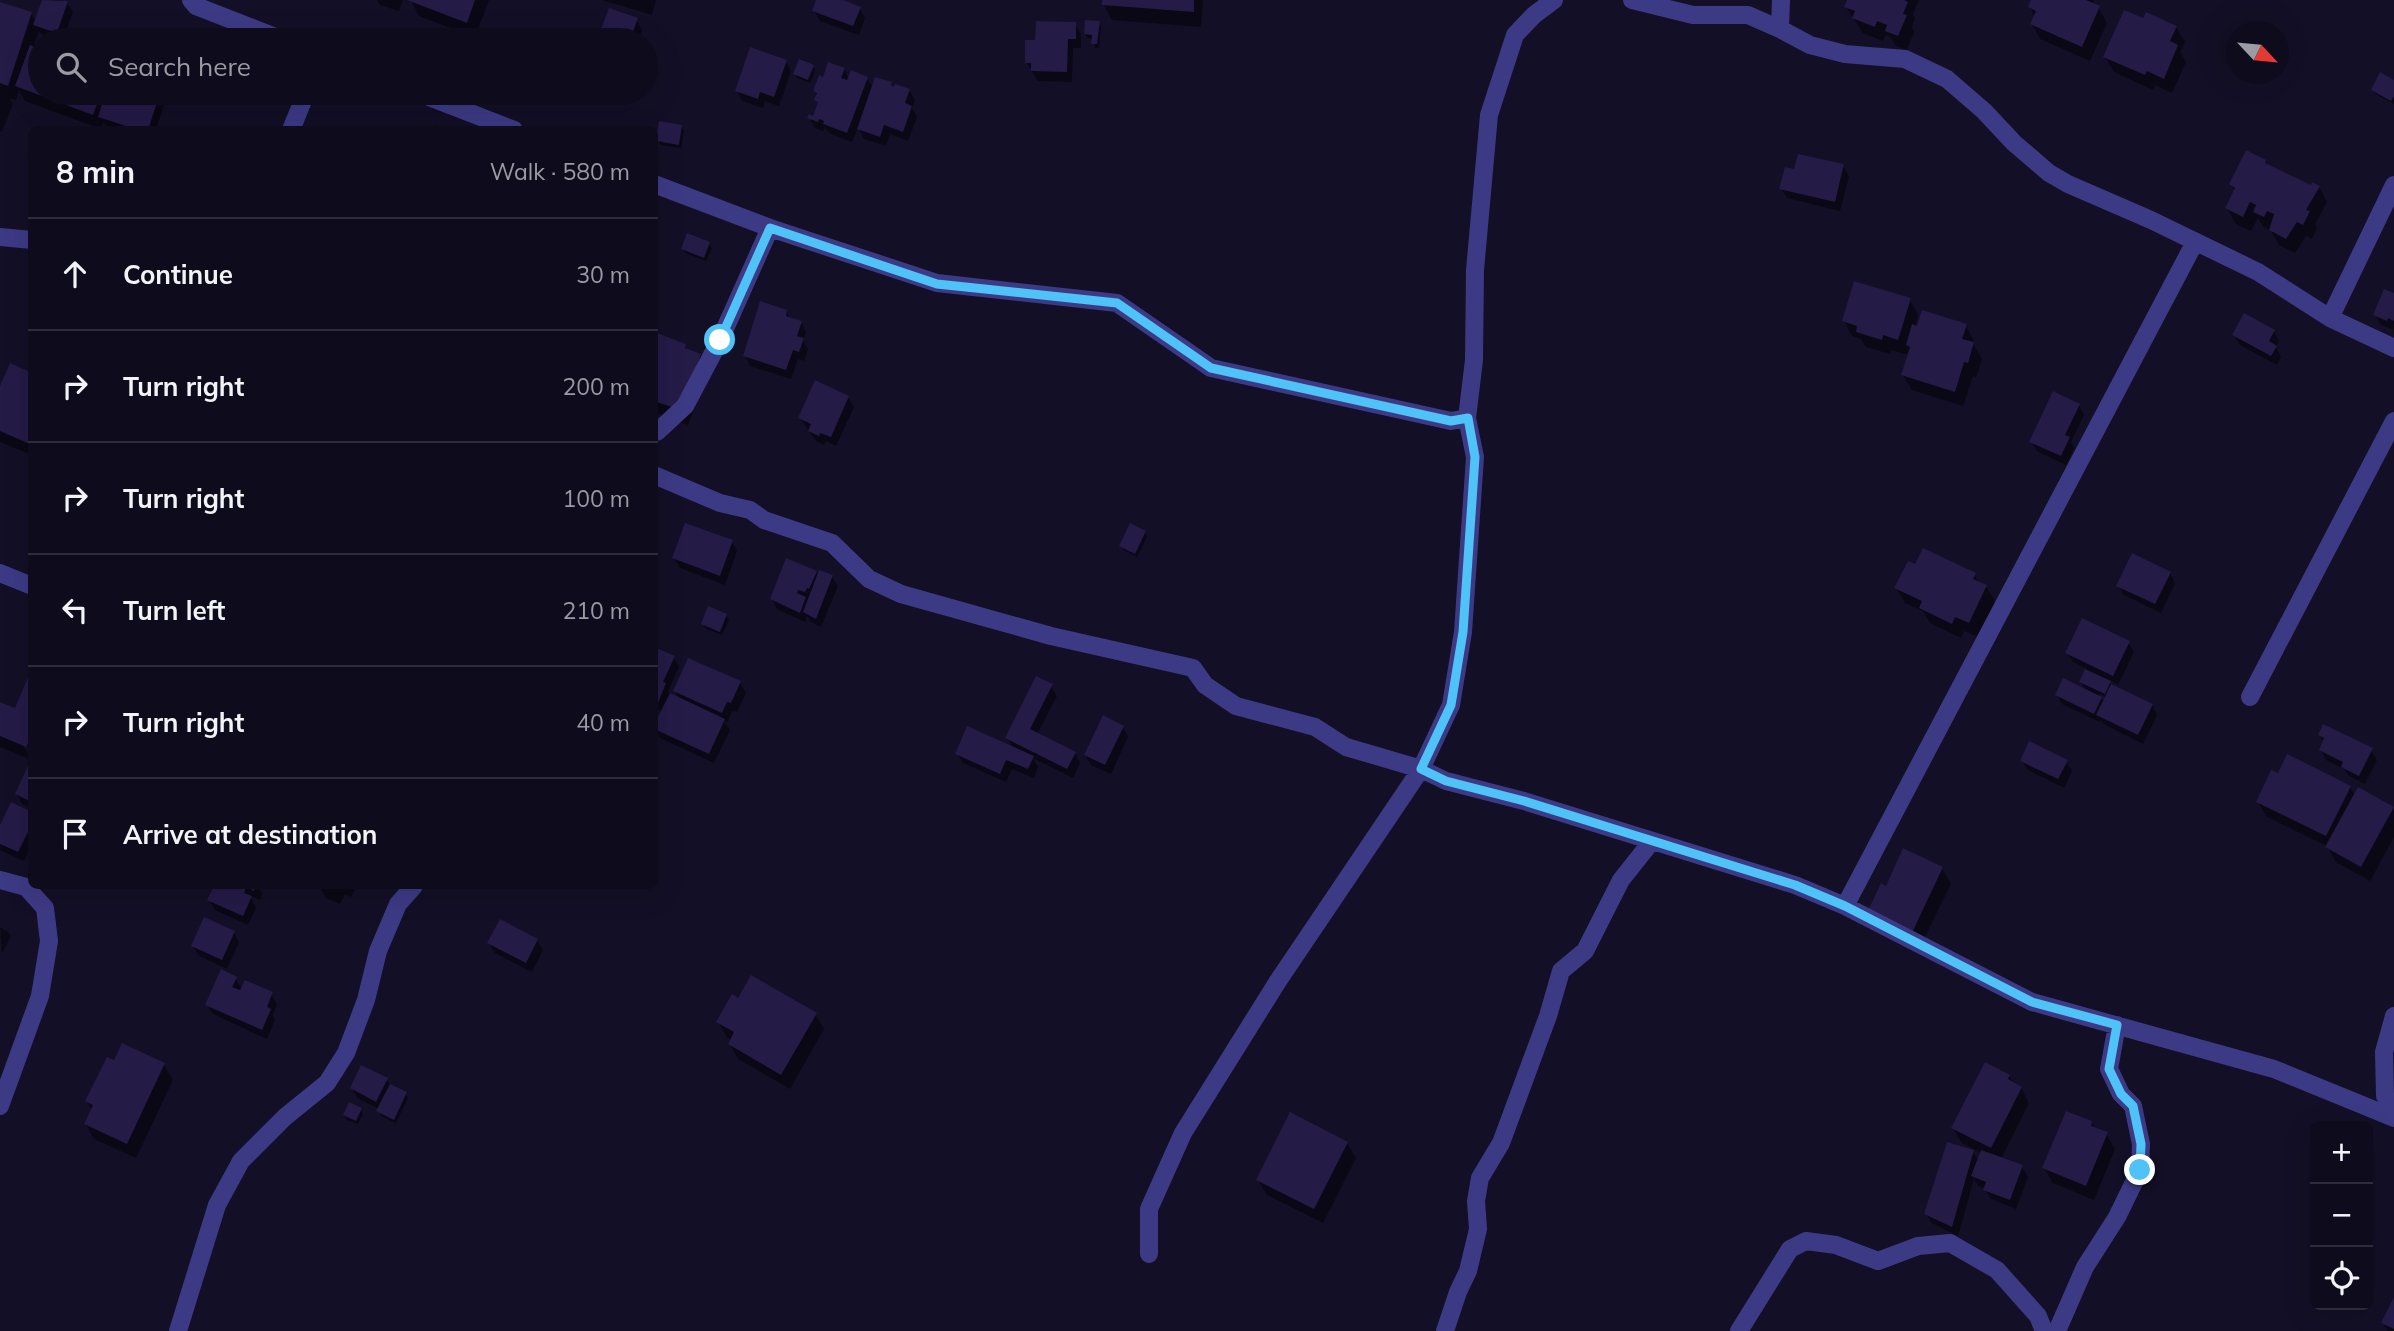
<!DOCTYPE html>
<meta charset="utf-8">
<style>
:root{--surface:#0e0b1c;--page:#171425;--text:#f1f3f6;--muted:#9b9ba3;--line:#2e2b3b}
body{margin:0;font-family:Mulish,sans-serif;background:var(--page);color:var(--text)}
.controls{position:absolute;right:21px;bottom:21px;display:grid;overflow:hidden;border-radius:10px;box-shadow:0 7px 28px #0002}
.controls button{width:63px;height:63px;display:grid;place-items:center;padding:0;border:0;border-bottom:2px solid var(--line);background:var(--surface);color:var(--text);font:35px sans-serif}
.compass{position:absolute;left:2226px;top:21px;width:63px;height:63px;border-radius:50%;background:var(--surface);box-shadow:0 7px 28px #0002;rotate:116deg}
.stop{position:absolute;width:21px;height:21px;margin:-16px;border:5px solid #4fc3f7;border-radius:50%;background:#fff}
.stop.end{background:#4fc3f7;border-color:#fff;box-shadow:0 2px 7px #0008}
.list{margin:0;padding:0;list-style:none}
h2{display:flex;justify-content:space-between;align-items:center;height:91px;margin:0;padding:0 28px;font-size:30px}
h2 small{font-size:23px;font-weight:400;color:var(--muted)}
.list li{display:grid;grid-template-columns:46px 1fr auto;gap:21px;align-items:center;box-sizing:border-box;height:112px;padding:0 28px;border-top:2px solid var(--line)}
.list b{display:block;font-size:26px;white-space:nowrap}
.list em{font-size:23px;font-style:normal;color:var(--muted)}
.icon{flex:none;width:38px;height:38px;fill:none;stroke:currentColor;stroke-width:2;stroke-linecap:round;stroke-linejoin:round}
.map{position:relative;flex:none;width:2394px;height:1331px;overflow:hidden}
.search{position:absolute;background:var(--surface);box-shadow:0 7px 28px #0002;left:28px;top:28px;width:630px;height:77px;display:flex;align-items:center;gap:18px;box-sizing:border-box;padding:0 24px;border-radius:38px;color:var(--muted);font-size:26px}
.panel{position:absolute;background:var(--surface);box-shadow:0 7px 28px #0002;left:28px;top:126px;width:630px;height:763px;border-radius:10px}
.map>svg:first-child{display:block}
.shadow{fill:#0007;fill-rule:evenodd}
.building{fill:#241b47}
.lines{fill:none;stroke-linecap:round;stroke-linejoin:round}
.street{stroke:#3d3a85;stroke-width:18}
.route{stroke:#4fc3f7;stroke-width:9}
</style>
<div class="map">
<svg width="2394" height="1331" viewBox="0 0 2394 1331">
<rect width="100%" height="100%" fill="#130f26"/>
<!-- shadow -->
<path class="shadow" d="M 44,0 L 60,0 L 67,3 L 73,12 L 63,40 L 41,34 L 39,31 L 33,48 L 40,51 L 40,93 L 159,93 L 165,102 L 156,130 L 112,130 L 103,123 L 101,129 L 25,101 L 19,90 L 16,100 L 9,98 L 13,104 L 2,132 L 0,131 L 0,4 L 31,14 L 36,22 Z
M 377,0 L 403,0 L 399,11 L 380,5 Z
M 489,0 L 475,37 L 419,16 L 411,1 Z
M 602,0 L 656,0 L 652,15 Z
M 818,0 L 838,0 L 859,8 L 865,18 L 859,35 L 820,21 L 814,11 Z
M 1104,0 L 1203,0 L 1201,27 L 1112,20 L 1104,5 Z
M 1849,0 L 1919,0 L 1913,14 L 1915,18 L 1912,27 L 1914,32 L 1907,50 L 1896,46 L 1890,37 L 1886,35 L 1883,41 L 1863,33 L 1846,7 Z
M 2033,0 L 2094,0 L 2092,5 L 2098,7 L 2107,23 L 2090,61 L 2040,39 L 2032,24 L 2035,16 L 2030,7 Z
M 610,10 L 637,20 L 642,30 L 639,40 L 599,40 Z
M 2144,20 L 2176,27 L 2185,42 L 2180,52 L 2186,62 L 2172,93 L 2155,85 L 2153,90 L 2114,72 L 2105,57 Z
M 1099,23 L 1101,27 L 1099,48 L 1095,48 L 1093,39 L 1088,38 L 1085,34 Z
M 1075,24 L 1081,34 L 1081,48 L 1073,48 L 1072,82 L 1038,81 L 1026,62 L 1036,42 Z
M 786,61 L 791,71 L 779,106 L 765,101 L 763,108 L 742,101 L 737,91 Z
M 813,66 L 815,71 L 810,83 L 797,78 L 795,73 Z
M 844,69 L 849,79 L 867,78 L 873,88 L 891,84 L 895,90 L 909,90 L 915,100 L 912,108 L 917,117 L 908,141 L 890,134 L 886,146 L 864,139 L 858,128 L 852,142 L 831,134 L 825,128 L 823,131 L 815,128 L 809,118 L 814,118 L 819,105 L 815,91 L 824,79 Z
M 2394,82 L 2394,104 L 2376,94 L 2373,90 Z
M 435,125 L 448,130 L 434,130 Z
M 681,126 L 684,131 L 681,148 L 661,145 L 658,141 Z
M 2265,161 L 2268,166 L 2311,188 L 2319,187 L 2327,202 L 2315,224 L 2317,228 L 2312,239 L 2306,236 L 2295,253 L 2279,245 L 2271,231 L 2264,227 L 2258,218 L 2251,231 L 2236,224 L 2227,208 L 2235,192 L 2231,184 Z
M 1843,166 L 1849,176 L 1840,211 L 1787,198 L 1781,188 L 1796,171 Z
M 709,244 L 712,248 L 706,261 L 685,253 L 683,249 Z
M 2394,295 L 2394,327 L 2393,330 L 2380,324 L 2375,314 Z
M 1910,300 L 1918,315 L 1915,327 L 1966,326 L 1974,341 L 1973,344 L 1982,359 L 1976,377 L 1973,376 L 1963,406 L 1912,390 L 1903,375 L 1909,355 L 1891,350 L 1890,354 L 1866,347 L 1861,339 L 1852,336 L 1844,321 Z
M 786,312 L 791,319 L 801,322 L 806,332 L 803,341 L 808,349 L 804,361 L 798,359 L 791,379 L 750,366 L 745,356 Z
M 2274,332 L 2279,341 L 2276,347 L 2281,357 L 2277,365 L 2240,345 L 2234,335 Z
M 654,334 L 685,346 L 688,351 L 700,355 L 709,371 L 688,425 L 654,412 Z
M 29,373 L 32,377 L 32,455 L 0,442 L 0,390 Z
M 848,398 L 854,407 L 836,446 L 826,441 L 824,445 L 816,441 L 800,418 Z
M 2079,405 L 2084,415 L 2071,442 L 2074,448 L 2066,465 L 2037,451 L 2031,441 Z
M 1145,532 L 1147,537 L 1137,557 L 1124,550 L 1121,546 Z
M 732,542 L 737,551 L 725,585 L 680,568 L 674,558 Z
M 816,572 L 819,577 L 832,577 L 838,586 L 821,627 L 811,622 L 807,616 L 805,622 L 777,609 L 772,599 Z
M 2170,573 L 2175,583 L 2161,613 L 2124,595 L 2118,585 Z
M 1974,575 L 1980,584 L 1986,586 L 1995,602 L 1978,637 L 1964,631 L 1961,638 L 1930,623 L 1923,611 L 1905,603 L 1896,588 Z
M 726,615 L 729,620 L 722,635 L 706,629 L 703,624 Z
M 2128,642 L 2134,652 L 2118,685 L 2108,679 L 2111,686 L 2152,705 L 2157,715 L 2143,744 L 2104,724 L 2101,720 L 2100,722 L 2062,704 L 2057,694 L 2086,691 L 2081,682 L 2087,669 L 2073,662 L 2067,653 ZM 2098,693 L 2106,697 L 2104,702 Z
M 654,649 L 673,657 L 679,667 L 668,691 L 671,695 L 679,699 L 675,691 L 740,683 L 746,693 L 737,712 L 732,711 L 728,722 L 724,721 L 730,730 L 714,763 L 660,738 L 655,728 L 663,711 L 654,708 Z
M 32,672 L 32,753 L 23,739 L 20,740 L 32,760 L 0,747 L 0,704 L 15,711 Z
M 1051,686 L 1057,696 L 1037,734 L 1075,753 L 1080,763 L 1073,778 L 1033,758 L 1038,767 L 1034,778 L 1012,769 L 1006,782 L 963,763 L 957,753 L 1013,749 L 1007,738 Z
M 1123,727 L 1128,737 L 1111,774 L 1091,765 L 1085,755 Z
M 2320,735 L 2371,750 L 2377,760 L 2365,784 L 2349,776 L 2344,769 L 2326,760 L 2321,750 L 2324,743 Z
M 2022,761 L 2066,761 L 2072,771 L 2064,788 L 2028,770 Z
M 32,762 L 32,808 L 22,804 L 17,794 Z
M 2350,787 L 2355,796 L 2394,810 L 2394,837 L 2370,881 L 2336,862 L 2327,846 L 2267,817 L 2258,802 Z
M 32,814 L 32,845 L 24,861 L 0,850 L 0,829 Z
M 1942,868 L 1951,884 L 1919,949 L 1887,888 Z
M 216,886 L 258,886 L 262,894 L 260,900 L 249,895 L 256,908 L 248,925 L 215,910 L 209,900 Z
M 314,886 L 357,886 L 351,897 L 345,894 L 340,904 L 326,898 L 321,889 Z
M 0,927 L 8,932 L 11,936 L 2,953 Z
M 234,932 L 239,942 L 227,969 L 199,956 L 193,946 Z
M 537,940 L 543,950 L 532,972 L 495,953 L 489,943 Z
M 235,978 L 242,990 L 271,994 L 277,1004 L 273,1015 L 275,1020 L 267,1039 L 213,1014 L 207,1005 Z
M 738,1000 L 815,1014 L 824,1029 L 790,1089 L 738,1059 L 730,1044 L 732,1040 L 727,1037 L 718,1022 Z
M 115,1062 L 164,1065 L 173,1080 L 136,1158 L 94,1139 L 86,1124 L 92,1110 L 87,1101 Z
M 2009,1076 L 2014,1084 L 2021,1088 L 2029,1103 L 2001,1159 L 2022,1167 L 2028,1177 L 2016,1209 L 1991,1199 L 1984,1188 L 1978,1186 L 1974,1179 L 1958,1236 L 1932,1223 L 1926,1214 L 1973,1152 L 1978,1160 L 1981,1153 L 1962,1143 L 1953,1128 Z
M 387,1080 L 391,1087 L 406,1094 L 408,1098 L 396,1123 L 381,1116 L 379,1109 L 357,1098 L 352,1088 Z
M 361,1109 L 363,1114 L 358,1124 L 347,1120 L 344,1115 Z
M 2091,1123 L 2095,1129 L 2106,1134 L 2115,1149 L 2094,1200 L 2053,1183 L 2044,1168 Z
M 1347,1143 L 1356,1158 L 1323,1223 L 1267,1195 L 1258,1180 Z
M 2394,1301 L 2394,1331 L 2388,1331 L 2383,1323 Z"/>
<!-- building -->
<path class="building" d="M 42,0 L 68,1 L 57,33 L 33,25 Z
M 407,0 L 475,0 L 467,23 Z
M 816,0 L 843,0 L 861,7 L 853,26 L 812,11 Z
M 1102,0 L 1194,0 L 1194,12 L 1102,5 Z
M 1847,0 L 1904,0 L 1908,2 L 1903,14 L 1907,15 L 1898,36 L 1885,31 L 1887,25 L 1877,21 L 1875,27 L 1852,18 L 1855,11 L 1844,7 Z
M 2031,0 L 2086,0 L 2100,6 L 2082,47 L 2030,24 L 2036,11 L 2028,7 Z
M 0,2 L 32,12 L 8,86 L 0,83 Z
M 609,8 L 638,18 L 630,40 L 597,40 Z
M 2124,10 L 2143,18 L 2146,12 L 2177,26 L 2170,41 L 2178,45 L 2164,79 L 2147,71 L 2145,75 L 2103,57 Z
M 1085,20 L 1100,21 L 1097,44 L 1091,44 L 1092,35 L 1084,34 Z
M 1036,21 L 1076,22 L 1076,39 L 1068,39 L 1067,72 L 1031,71 L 1031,63 L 1025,63 L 1025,40 L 1035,40 Z
M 30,45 L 40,49 L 40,93 L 101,93 L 93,115 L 15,86 Z
M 750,47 L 787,60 L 774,97 L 760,92 L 758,99 L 735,91 Z
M 799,59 L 814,65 L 808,80 L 793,74 Z
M 828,62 L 845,68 L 841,78 L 847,80 L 851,70 L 868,77 L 847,133 L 823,124 L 824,121 L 819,119 L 818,122 L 807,118 L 809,114 L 813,116 L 818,102 L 814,100 L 817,93 L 813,91 L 819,75 L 823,77 Z
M 2380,72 L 2394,80 L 2394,96 L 2391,101 L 2371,90 Z
M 875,77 L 892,82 L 891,85 L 894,87 L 895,84 L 910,89 L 905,103 L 912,106 L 903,132 L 884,125 L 880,137 L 857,129 Z
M 105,93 L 160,93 L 148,130 L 138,130 L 98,117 Z
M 659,121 L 682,125 L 679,145 L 656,141 Z
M 2246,150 L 2266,160 L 2265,163 L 2311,185 L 2312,182 L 2320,186 L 2306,210 L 2310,211 L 2303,225 L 2297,222 L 2286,239 L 2269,230 L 2274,214 L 2267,211 L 2264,217 L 2253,212 L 2256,205 L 2250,202 L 2243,217 L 2225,208 L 2235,188 L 2229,184 Z
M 1798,154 L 1844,164 L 1835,202 L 1779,189 L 1785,167 L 1794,169 Z
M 687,233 L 710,242 L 704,258 L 681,249 Z
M 1854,281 L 1911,298 L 1898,340 L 1883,335 L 1882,340 L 1856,332 L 1857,326 L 1842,321 Z
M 2384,289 L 2394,293 L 2394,321 L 2388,318 L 2387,321 L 2373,315 Z
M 760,301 L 787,310 L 786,316 L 802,321 L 797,336 L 804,338 L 799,352 L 793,350 L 786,370 L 743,356 Z
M 1922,310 L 1967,324 L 1962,339 L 1974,342 L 1968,363 L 1964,362 L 1955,392 L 1901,375 L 1910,347 L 1906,345 L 1912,324 L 1917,326 Z
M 2244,313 L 2275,330 L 2269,341 L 2277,346 L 2271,356 L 2232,335 Z
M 654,332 L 686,344 L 685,348 L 701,354 L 680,410 L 654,401 Z
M 10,363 L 30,372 L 28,377 L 32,378 L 32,445 L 0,431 L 0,386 Z
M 815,380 L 849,396 L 831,437 L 820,433 L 819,436 L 808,431 L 811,424 L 798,418 Z
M 2053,391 L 2080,404 L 2065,435 L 2070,437 L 2061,456 L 2029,442 Z
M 685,523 L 733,540 L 720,576 L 672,558 Z
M 1130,523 L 1146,531 L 1135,554 L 1119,546 Z
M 1923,548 L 1976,573 L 1973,579 L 1987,585 L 1969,623 L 1955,617 L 1952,624 L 1919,608 L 1922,601 L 1894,588 L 1908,561 L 1915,564 Z
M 2132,553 L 2171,572 L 2155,604 L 2116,586 Z
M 786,558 L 817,571 L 809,589 L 807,588 L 805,592 L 798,590 L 797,593 L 806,597 L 800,613 L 770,599 Z
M 819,570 L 833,575 L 816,619 L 803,612 Z
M 708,606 L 727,614 L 720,632 L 701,624 Z
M 2082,618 L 2130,641 L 2113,676 L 2065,653 Z
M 654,647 L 675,656 L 663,682 L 666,683 L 658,703 L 654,701 Z
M 688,658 L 741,681 L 731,703 L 727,702 L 722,713 L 673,691 Z
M 32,668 L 32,735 L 26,747 L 0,736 L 0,702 L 15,708 Z
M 2085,669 L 2111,681 L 2105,694 L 2079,682 Z
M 1036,676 L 1053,684 L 1030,729 L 1076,752 L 1067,769 L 1005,738 Z
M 2063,678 L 2102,697 L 2094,714 L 2055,695 Z
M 2111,684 L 2153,704 L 2138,735 L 2096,715 Z
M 670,693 L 725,719 L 709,754 L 654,729 L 654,725 Z
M 1103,715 L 1124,726 L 1105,765 L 1084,755 Z
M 2323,724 L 2373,748 L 2359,776 L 2341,767 L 2343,762 L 2319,750 L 2324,738 L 2318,735 Z
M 967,726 L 1034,756 L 1028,769 L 1006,760 L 1000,774 L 955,754 Z
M 2029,741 L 2068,760 L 2058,779 L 2020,761 Z
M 2287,754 L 2351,786 L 2326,836 L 2256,802 L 2271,770 L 2278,773 Z
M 32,757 L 32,802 L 15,794 Z
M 2358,787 L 2394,807 L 2361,867 L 2325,847 Z
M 11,802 L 32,812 L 32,824 L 18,852 L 0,844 L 0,825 Z
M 1903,848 L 1943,867 L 1911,935 L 1866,915 L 1881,883 L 1886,886 Z
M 214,886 L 257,886 L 254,891 L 246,887 L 244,893 L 252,896 L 243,916 L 207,900 Z
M 204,917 L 235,931 L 222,960 L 191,946 Z
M 500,919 L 538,939 L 526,963 L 487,943 Z
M 221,969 L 237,977 L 232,987 L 240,990 L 245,980 L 273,992 L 267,1007 L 271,1009 L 262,1030 L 205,1005 Z
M 751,975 L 817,1013 L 781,1075 L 728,1044 L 734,1032 L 716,1022 L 732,994 L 738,998 Z
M 122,1043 L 165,1063 L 127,1144 L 84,1124 L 93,1105 L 85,1101 L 107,1057 L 114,1060 Z
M 1985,1062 L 2010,1075 L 2008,1079 L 2022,1087 L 1991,1148 L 1951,1128 Z
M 361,1065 L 388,1078 L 376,1102 L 350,1088 Z
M 390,1084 L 407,1092 L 394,1120 L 376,1111 Z
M 349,1102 L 362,1108 L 356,1121 L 343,1115 Z
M 2066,1111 L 2092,1121 L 2091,1126 L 2108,1132 L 2086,1186 L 2042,1168 Z
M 1290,1112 L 1348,1142 L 1314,1209 L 1256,1180 Z
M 1947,1142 L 1974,1150 L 1952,1227 L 1924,1214 Z
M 1981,1150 L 2023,1165 L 2010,1200 L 1983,1190 L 1986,1182 L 1971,1176 Z
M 2394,1297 L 2394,1329 L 2381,1323 Z"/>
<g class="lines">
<!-- street -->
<path class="street" d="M 191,0 L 196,6 L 283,40
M 1632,0 L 1693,15 L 1748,15 L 1780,29
M 1781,0 L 1780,29 L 1810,45 L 1845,54 L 1905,59 L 1947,79 L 1984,111 L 2014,143 L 2049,173 L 2068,184 L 2151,220 L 2258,272 L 2330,318 L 2394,348
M 419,93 L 514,130
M 291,130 L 306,93
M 654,184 L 770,228 L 937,283 L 1117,303 L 1211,368 L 1451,421 L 1467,418
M 0,237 L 32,240
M 2330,318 L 2394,185
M 654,432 L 657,432 L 685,406 L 720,340 L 770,228
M 654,475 L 720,503 L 750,510 L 764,520 L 832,543 L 869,579 L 901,594 L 1051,636 L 1193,668 L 1205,685 L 1236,706 L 1315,727 L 1346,747 L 1421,769 L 1446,781 L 1524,801 L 1795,885 L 1845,906 L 2032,1002 L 2274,1069 L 2394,1118
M 0,573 L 32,586
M 2250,697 L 2394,421
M 0,880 L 26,887 L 45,908 L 49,941 L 40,996 L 0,1106
M 1845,906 L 2195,242
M 2394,1016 L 2384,1052 L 2385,1096 L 2394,1109
M 1149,1254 L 1149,1209 L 1183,1133 L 1278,981 L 1421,769 L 1451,705 L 1463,632 L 1475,457 L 1467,418 L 1474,360 L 1475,270 L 1489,115 L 1515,35 L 1534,15 L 1554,0
M 178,1331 L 217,1205 L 241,1161 L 285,1117 L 327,1083 L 346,1053 L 366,1000 L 378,951 L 398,904 L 414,886
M 1445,1331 L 1458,1292 L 1468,1271 L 1478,1229 L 1476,1201 L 1480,1178 L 1501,1143 L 1548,1016 L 1561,971 L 1585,951 L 1621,880 L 1652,841
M 1739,1331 L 1790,1249 L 1806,1241 L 1836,1245 L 1878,1261 L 1918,1246 L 1950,1243 L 1997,1270 L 2038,1316 L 2044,1331
M 2057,1331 L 2085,1267 L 2117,1217 L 2140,1170 L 2141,1144 L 2133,1106 L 2121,1094 L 2109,1069 L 2117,1025"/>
</g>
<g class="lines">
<!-- route -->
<path class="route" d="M 720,340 L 770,228 L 937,284 L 1117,303 L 1211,368 L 1451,421 L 1468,418 L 1475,457 L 1463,632 L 1451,705 L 1421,769 L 1446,781 L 1524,801 L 1795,885 L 1845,906 L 2032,1002 L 2117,1025 L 2109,1069 L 2121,1094 L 2133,1106 L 2141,1144 L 2140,1170"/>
</g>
</svg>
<div class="controls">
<button>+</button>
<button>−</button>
<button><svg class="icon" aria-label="locate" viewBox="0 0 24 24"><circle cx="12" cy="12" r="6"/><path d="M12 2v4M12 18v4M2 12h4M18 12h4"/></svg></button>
</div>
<svg class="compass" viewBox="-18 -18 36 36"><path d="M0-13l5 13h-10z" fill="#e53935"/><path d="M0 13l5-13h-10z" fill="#9b9ba3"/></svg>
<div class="stop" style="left:720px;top:340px"></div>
<div class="stop end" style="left:2140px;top:1170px"></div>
<div class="search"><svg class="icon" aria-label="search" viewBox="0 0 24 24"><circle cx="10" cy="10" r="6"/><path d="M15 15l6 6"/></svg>Search here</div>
<section class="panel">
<h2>8 min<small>Walk · 580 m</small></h2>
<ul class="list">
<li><svg class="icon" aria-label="ahead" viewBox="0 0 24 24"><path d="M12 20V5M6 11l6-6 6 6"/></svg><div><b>Continue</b></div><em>30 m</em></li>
<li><svg class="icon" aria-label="right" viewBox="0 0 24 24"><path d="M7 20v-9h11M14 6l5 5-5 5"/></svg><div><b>Turn right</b></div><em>200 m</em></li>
<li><svg class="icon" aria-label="right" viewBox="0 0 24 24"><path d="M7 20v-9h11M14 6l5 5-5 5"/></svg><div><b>Turn right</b></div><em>100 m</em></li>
<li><svg class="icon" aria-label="left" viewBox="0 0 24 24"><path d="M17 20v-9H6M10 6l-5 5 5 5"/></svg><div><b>Turn left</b></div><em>210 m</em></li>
<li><svg class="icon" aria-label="right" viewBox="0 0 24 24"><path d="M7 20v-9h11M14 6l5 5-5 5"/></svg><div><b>Turn right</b></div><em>40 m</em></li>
<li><svg class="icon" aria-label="arrive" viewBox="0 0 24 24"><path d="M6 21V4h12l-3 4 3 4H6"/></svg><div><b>Arrive at destination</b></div></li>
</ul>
</section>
</div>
